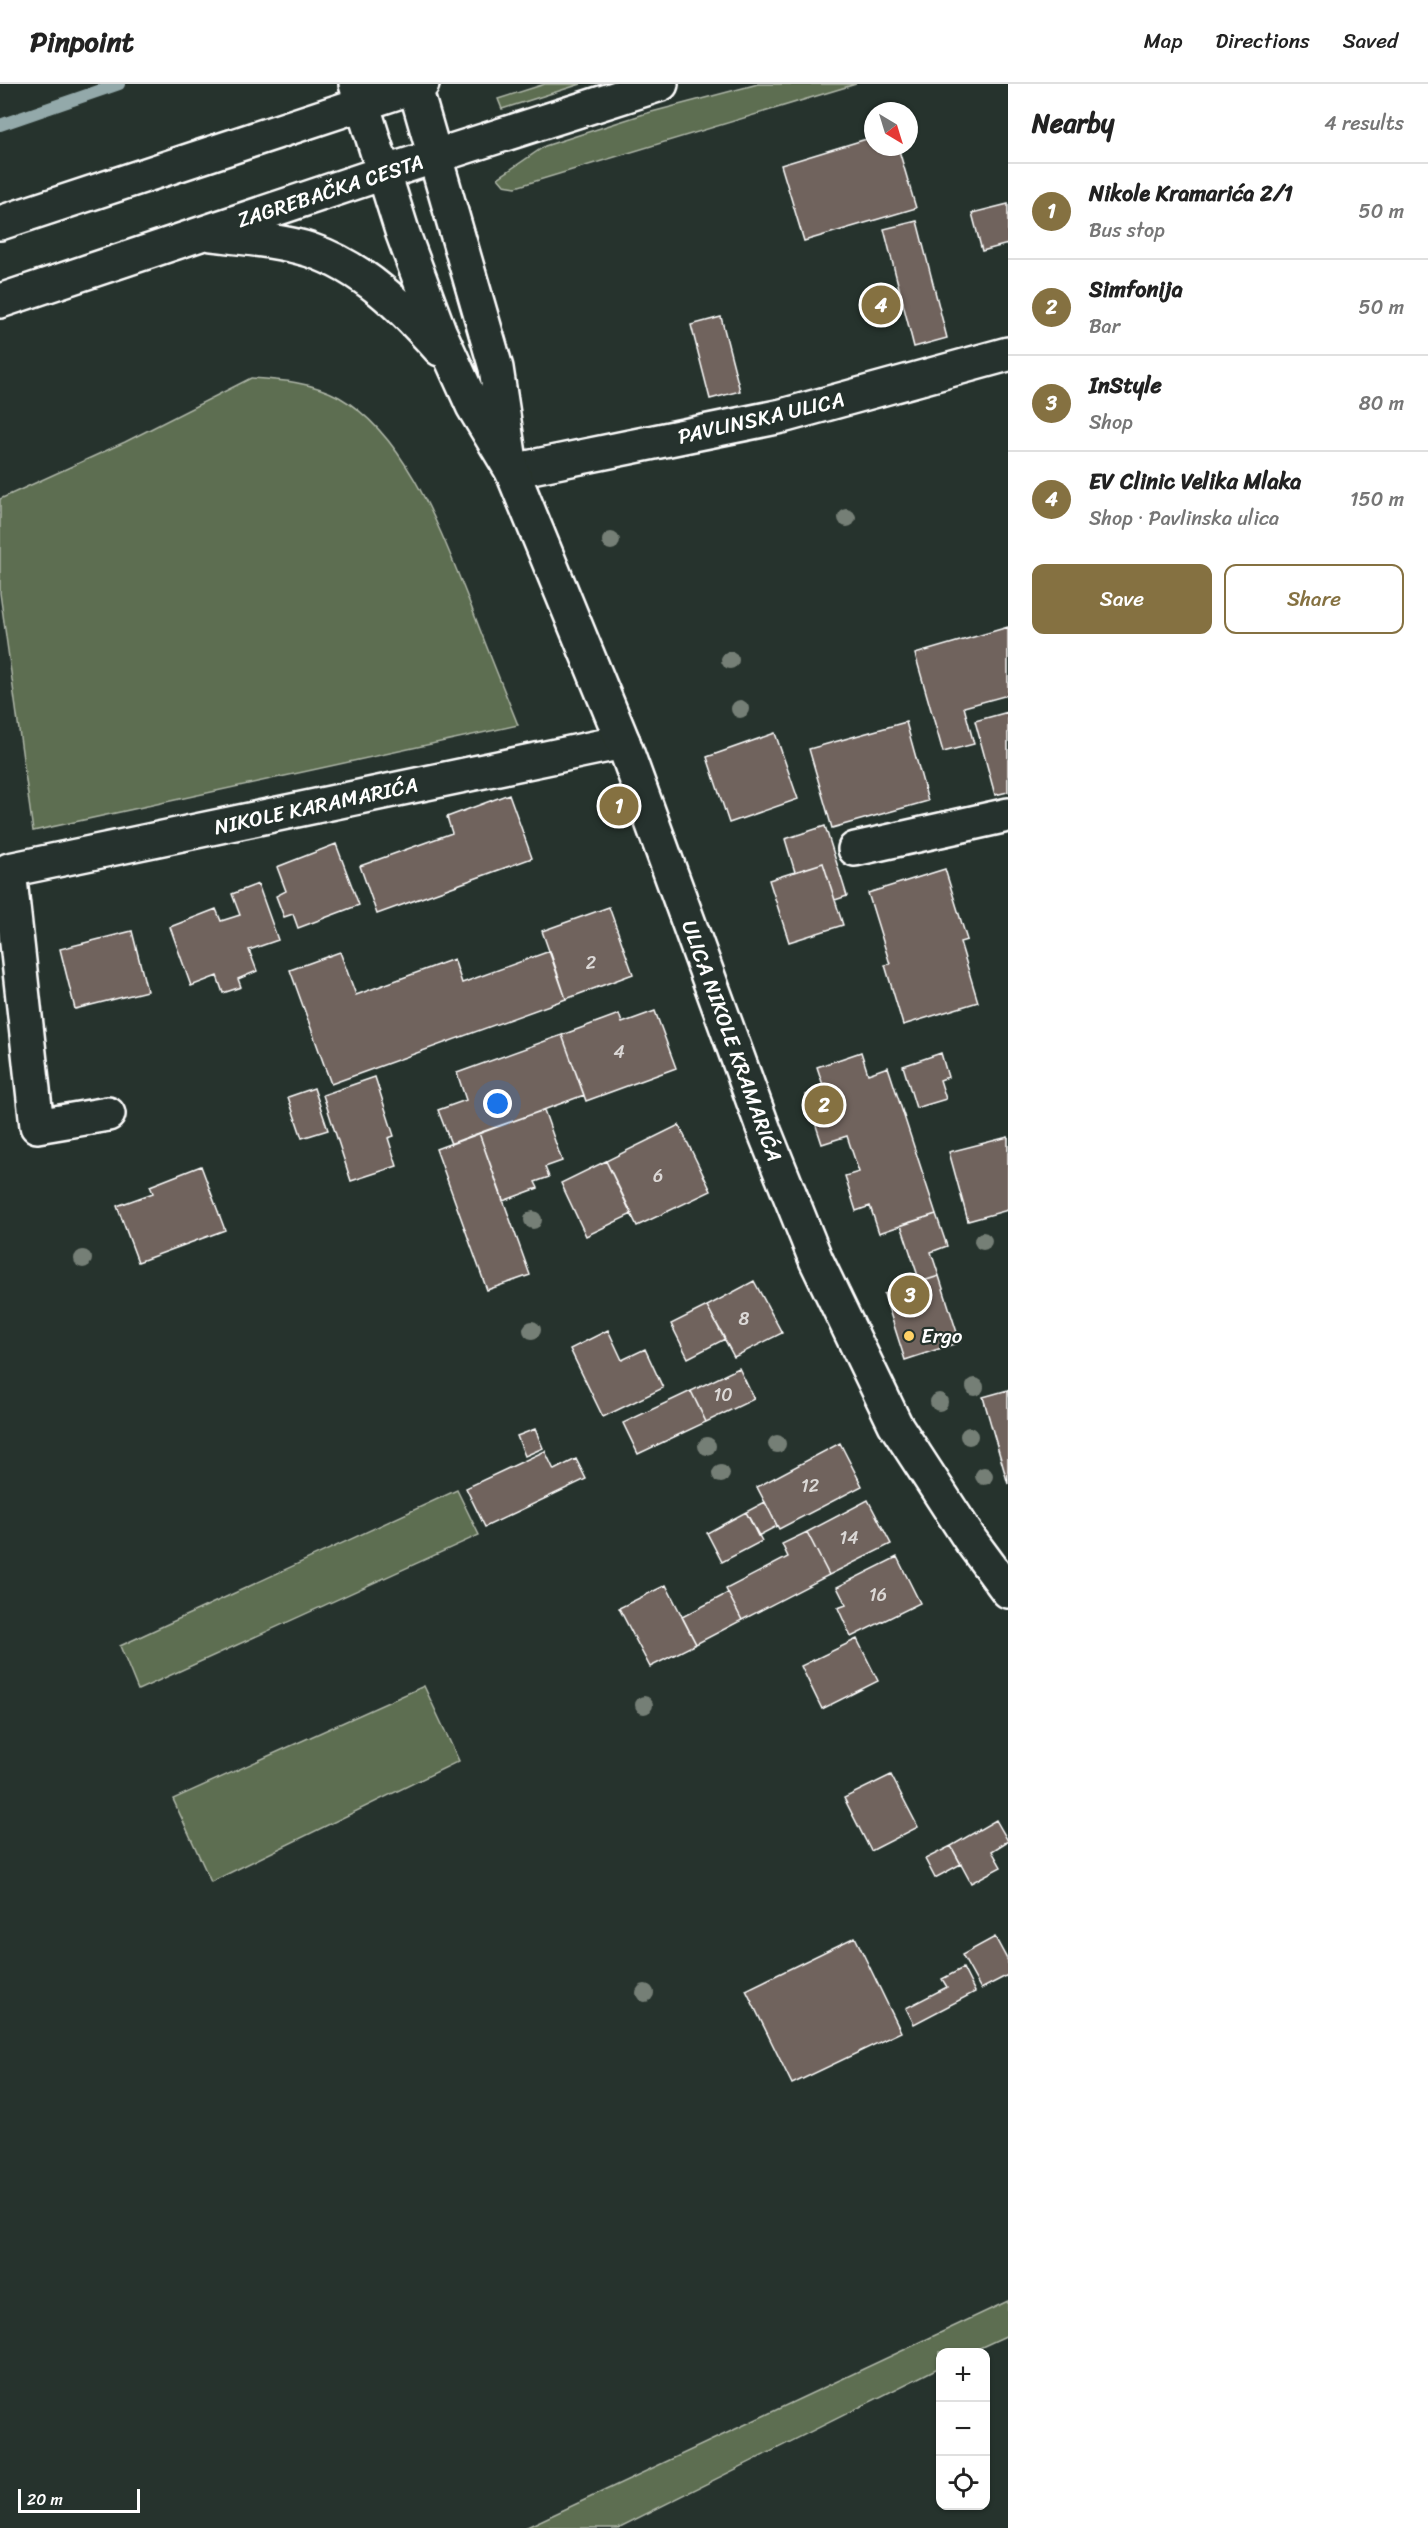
<!DOCTYPE html>
<meta charset="utf-8">
<style>
:root{--surface:#fff;--page:#f2f2f2;--text:#222;--muted:#767676;--line:#e0e0e0;--accent:#857141}
body{margin:0;font-family:Sriracha,sans-serif;background:var(--page);color:var(--text)}
.controls{position:absolute;right:18px;bottom:18px;display:grid;overflow:hidden;border-radius:12px;box-shadow:0 2px 4px #0004}
.controls button{width:54px;height:54px;display:grid;place-items:center;padding:0;border:0;border-bottom:2px solid var(--line);background:var(--surface);color:var(--text);font:30px sans-serif}
.compass{position:absolute;left:864px;top:18px;width:54px;height:54px;border-radius:50%;background:var(--surface);box-shadow:0 2px 4px #0004;rotate:142deg}
.scale{position:absolute;left:18px;bottom:15px;width:122px;box-sizing:border-box;padding-left:6px;border:3px solid #fff;border-top:0;font-size:16px;line-height:21px;white-space:nowrap;color:#fff;-webkit-text-stroke:4px #26332d;paint-order:stroke}
.you{position:absolute;left:498px;top:1020px;width:21px;height:21px;margin:-15px;border:4px solid #fff;border-radius:50%;background:#1a73e8;box-shadow:0 0 0 9px #1a73e833}
.badge{display:grid;place-items:center;width:39px;height:39px;border-radius:50%;background:var(--accent);color:#fff;font-size:20px;font-weight:700}
.pin{position:absolute;translate:-50% -50%;border:3px solid #fff;box-shadow:0 2px 6px #0006}
.list{margin:0;padding:0;list-style:none}
h2{display:flex;justify-content:space-between;align-items:center;height:78px;margin:0;padding:0 24px;font-size:26px}
h2 small{font-size:20px;font-weight:400;color:var(--muted)}
.list li{display:grid;grid-template-columns:39px 1fr auto;gap:18px;align-items:center;box-sizing:border-box;height:96px;padding:0 24px;border-top:2px solid var(--line)}
.list b{display:block;font-size:22px;white-space:nowrap}
.list p{margin:0;font-size:20px;white-space:nowrap;color:var(--muted)}
.list em{font-size:20px;font-style:normal;color:var(--muted)}
.actions{display:flex;gap:12px;padding:18px 24px}
.actions a{flex:1;padding:14px 0;border:2px solid var(--accent);border-radius:12px;text-align:center;font-size:21px;color:var(--accent)}
.actions .main{background:var(--accent);color:#fff}
.icon{flex:none;width:33px;height:33px;fill:none;stroke:currentColor;stroke-width:2;stroke-linecap:round;stroke-linejoin:round}
.map{position:relative;flex:none;width:1008px;height:2444px;overflow:hidden}
header{display:flex;align-items:center;gap:36px;box-sizing:border-box;height:84px;padding:0 30px;background:var(--surface);border-bottom:2px solid var(--line)}
header strong{font-size:28px}
nav{display:flex;gap:33px;margin-inline-start:auto;font-size:21px}
main{display:flex}
aside{flex:1;background:var(--surface)}
.map>svg:first-child{display:block}
.green{fill:#5d6e51;stroke:#aeb6a8;stroke-width:1.5}
.lines{fill:none;stroke-linecap:round;stroke-linejoin:round}
.stream{stroke:#93a9aa;stroke-width:12}
.building{fill:#70645d;stroke:#fff;stroke-width:1.5}
.minor-casing{stroke:#fff;stroke-width:38}
.major-casing{stroke:#fff;stroke-width:38}
.minor{stroke:#26332d;stroke-width:33}
.major{stroke:#26332d;stroke-width:33}
.tree{fill:#757f76}
.poi-dot{fill:#ffd166;stroke:#26332d;stroke-width:2}
.labels{text-anchor:middle;stroke-width:4.5;stroke-linejoin:round;paint-order:stroke}
.number-label{font-size:18px;fill:#dbd8d6}
.street-label{font-size:21px;fill:#fff;stroke:#26332d}
.poi-label{font-size:21px;fill:#fff;stroke:#26332d;text-anchor:start}
</style>
<header>
<strong>Pinpoint</strong>
<nav><a>Map</a><a>Directions</a><a>Saved</a></nav>
</header>
<main>
<div class="map">
<svg width="1008" height="2444" viewBox="0 0 1008 2444">
<rect width="100%" height="100%" fill="#26332d"/>
<filter id="ink" filterUnits="userSpaceOnUse"><feTurbulence type="fractalNoise" baseFrequency=".0167" numOctaves="2"/><feDisplacementMap in="SourceGraphic" scale="12" xChannelSelector="R" yChannelSelector="G"/><feConvolveMatrix kernelMatrix="1 2 1 2 8 2 1 2 1" color-interpolation-filters="sRGB"/></filter>
<g filter="url(#ink)">
<!-- green -->
<path class="green" d="M 545,0 L 581,0 L 502,25 L 498,15 Z
M 758,0 L 856,0 L 516,103 L 504,101 L 498,94 L 545,62 L 644,30 Z
M 251,294 C 281,296 312,298 339,313 C 408,352 443,453 471,522 C 486,562 502,601 518,641 L 33,747 L 0,509 L 0,415 L 125,358 Z
M 457,1406 L 479,1451 L 138,1606 L 120,1562 Z
M 424,1602 L 459,1677 L 211,1798 L 173,1715 Z
M 1008,2217 L 1008,2251 L 971,2268 L 940,2268 L 940,2283 L 618,2444 L 525,2444 Z"/>
<g class="lines">
<!-- stream -->
<path class="stream" d="M 0,41 L 119,0"/>
</g>
<!-- building -->
<path class="building" d="M 873,53 L 873,63 L 898,63 L 916,124 L 804,157 L 781,81 Z
M 1008,120 L 1008,160 L 982,167 L 972,129 Z
M 917,137 L 947,254 L 914,263 L 884,145 Z
M 721,233 L 740,307 L 710,315 L 691,241 Z
M 1008,543 L 1008,611 L 964,623 L 974,660 L 943,668 L 915,570 Z
M 1008,628 L 1008,708 L 995,711 L 975,637 Z
M 906,638 L 928,717 L 832,744 L 809,665 Z
M 775,649 L 798,715 L 729,739 L 707,673 Z
M 509,710 L 532,774 L 377,830 L 360,782 L 452,749 L 447,733 Z
M 825,742 L 847,812 L 835,816 L 823,779 L 795,788 L 785,755 Z
M 336,760 L 359,821 L 298,844 L 293,830 L 284,833 L 276,812 L 286,807 L 277,783 Z
M 823,779 L 843,841 L 789,858 L 769,796 Z
M 945,785 L 967,856 L 960,858 L 978,918 L 903,941 L 885,881 L 890,880 L 868,809 Z
M 258,800 L 278,856 L 249,866 L 257,887 L 238,895 L 241,903 L 223,909 L 217,892 L 191,902 L 170,843 L 216,825 L 221,837 L 240,831 L 232,810 Z
M 609,823 L 633,890 L 566,915 L 542,847 Z
M 132,847 L 147,907 L 75,925 L 60,865 Z
M 550,867 L 566,915 L 331,1000 L 290,886 L 340,868 L 356,911 L 454,875 L 462,899 Z
M 655,927 L 676,984 L 586,1017 L 562,951 L 619,930 L 622,939 Z
M 562,951 L 584,1011 L 451,1060 L 438,1026 L 466,1016 L 457,989 Z
M 861,968 L 868,990 L 888,983 L 936,1130 L 879,1149 L 870,1122 L 856,1127 L 845,1092 L 859,1088 L 847,1052 L 822,1060 L 806,1011 L 824,1004 L 817,983 Z
M 941,969 L 948,993 L 940,996 L 946,1015 L 916,1024 L 903,982 Z
M 375,993 L 394,1052 L 388,1054 L 397,1082 L 351,1097 L 323,1011 Z
M 314,1004 L 328,1046 L 302,1054 L 288,1013 Z
M 544,1026 L 562,1077 L 545,1083 L 549,1093 L 535,1098 L 538,1104 L 503,1117 L 479,1049 Z
M 679,1041 L 711,1107 L 637,1142 L 606,1077 Z
M 479,1049 L 530,1191 L 487,1206 L 436,1065 Z
M 1008,1053 L 1008,1126 L 968,1137 L 949,1068 Z
M 606,1077 L 632,1130 L 586,1152 L 561,1099 Z
M 201,1082 L 225,1146 L 138,1178 L 117,1122 L 153,1109 L 150,1102 Z
M 936,1130 L 947,1162 L 931,1168 L 939,1192 L 920,1198 L 901,1141 Z
M 939,1192 L 960,1258 L 905,1276 L 884,1210 Z
M 754,1197 L 782,1249 L 734,1273 L 707,1222 Z
M 707,1222 L 725,1255 L 688,1274 L 671,1240 Z
M 608,1246 L 622,1276 L 645,1265 L 663,1304 L 603,1333 L 570,1265 Z
M 739,1284 L 754,1315 L 706,1338 L 691,1307 Z
M 1008,1306 L 1008,1400 L 983,1313 Z
M 691,1307 L 706,1338 L 638,1370 L 623,1339 Z
M 535,1345 L 543,1364 L 525,1372 L 517,1352 Z
M 840,1359 L 862,1402 L 779,1445 L 757,1403 Z
M 545,1367 L 554,1386 L 576,1375 L 586,1395 L 485,1443 L 466,1404 Z
M 868,1416 L 891,1460 L 829,1491 L 807,1448 Z
M 765,1418 L 777,1442 L 758,1452 L 746,1428 Z
M 746,1428 L 762,1457 L 722,1478 L 707,1449 Z
M 807,1448 L 829,1491 L 742,1536 L 726,1505 L 788,1473 L 782,1460 Z
M 897,1473 L 920,1519 L 851,1553 L 838,1524 L 846,1521 L 837,1503 Z
M 666,1501 L 696,1560 L 650,1583 L 619,1524 Z
M 728,1509 L 742,1536 L 696,1560 L 682,1533 Z
M 857,1555 L 878,1597 L 822,1625 L 801,1582 Z
M 891,1691 L 918,1743 L 871,1767 L 844,1714 Z
M 996,1736 L 1008,1757 L 992,1767 L 1001,1783 L 971,1799 L 951,1762 Z
M 951,1762 L 961,1780 L 935,1794 L 925,1775 Z
M 855,1853 L 901,1948 L 792,2000 L 746,1906 Z
M 995,1853 L 1008,1877 L 1008,1891 L 981,1905 L 962,1871 Z
M 963,1884 L 975,1908 L 914,1940 L 906,1924 L 947,1903 L 942,1895 Z"/>
<g class="lines">
<defs>
<path id="minor" d="M 512,387 L 782,332 L 1008,270
M 855,765 L 1008,731
M 108,1030 L 37,1042 L 9,786 L 623,658"/>
<path id="major" d="M 356,0 L 403,150 L 439,247 L 473,322 L 512,387 L 623,658 L 765,1049 L 816,1176 L 895,1340 L 971,1457 L 1008,1507
M 414,0 L 496,284 L 510,377
M 0,139 L 422,0
M 211,150 C 243,154 279,156 310,166 C 364,184 403,224 440,265
M 0,217 L 383,89 L 661,0"/>
</defs>
<!-- minor casing -->
<use href="#minor" class="minor-casing"/>
<!-- major casing -->
<use href="#major" class="major-casing"/>
<!-- minor -->
<use href="#minor" class="minor"/>
<!-- major -->
<use href="#major" class="major"/>
</g>
<!-- trees -->
<g class="tree">
<circle cx="847" cy="434" r="9"/>
<circle cx="611" cy="457" r="9"/>
<circle cx="730" cy="576" r="9"/>
<circle cx="740" cy="625" r="9"/>
<circle cx="533" cy="1136" r="9"/>
<circle cx="983" cy="1157" r="9"/>
<circle cx="83" cy="1175" r="9"/>
<circle cx="532" cy="1246" r="9"/>
<circle cx="975" cy="1303" r="9"/>
<circle cx="939" cy="1318" r="9"/>
<circle cx="969" cy="1352" r="9"/>
<circle cx="777" cy="1360" r="9"/>
<circle cx="707" cy="1362" r="9"/>
<circle cx="721" cy="1390" r="9"/>
<circle cx="984" cy="1392" r="9"/>
<circle cx="644" cy="1621" r="9"/>
<circle cx="645" cy="1909" r="9"/>
</g>
</g>
<!-- markers -->
<circle class="poi-dot" cx="909" cy="1252" r="6"/>
<g class="labels">
<!-- number labels -->
<g class="number-label">
<text x="591" y="885">2</text>
<text x="619" y="974">4</text>
<text x="658" y="1098">6</text>
<text x="744" y="1241">8</text>
<text x="723" y="1317">10</text>
<text x="810" y="1408">12</text>
<text x="849" y="1460">14</text>
<text x="878" y="1517">16</text>
</g>
<!-- street labels -->
<g class="street-label">
<text transform="translate(330 107) rotate(-18)" y="7">ZAGREBAČKA CESTA</text>
<text transform="translate(761 334) rotate(-13)" y="7">PAVLINSKA ULICA</text>
<text transform="translate(316 722) rotate(-12)" y="7">NIKOLE KARAMARIĆA</text>
<text transform="translate(732 957) rotate(70)" y="7">ULICA NIKOLE KRAMARIĆA</text>
</g>
<!-- poi labels -->
<g class="poi-label">
<text x="921" y="1259">Ergo</text>
</g>
</g>
</svg>
<div class="controls">
<button>+</button>
<button>−</button>
<button><svg class="icon" aria-label="locate" viewBox="0 0 24 24"><circle cx="12" cy="12" r="6"/><path d="M12 2v4M12 18v4M2 12h4M18 12h4"/></svg></button>
</div>
<svg class="compass" viewBox="-18 -18 36 36"><path d="M0-13l5 13h-10z" fill="#e53935"/><path d="M0 13l5-13h-10z" fill="#767676"/></svg>
<div class="scale">20 m</div>
<div class="you"></div>
<div class="pin badge" style="left:619px;top:722px">1</div>
<div class="pin badge" style="left:824px;top:1021px">2</div>
<div class="pin badge" style="left:910px;top:1211px">3</div>
<div class="pin badge" style="left:881px;top:221px">4</div>
</div>
<aside>
<h2>Nearby<small>4 results</small></h2>
<ul class="list">
<li><span class="badge">1</span><div><b>Nikole Kramarića 2/1</b><p>Bus stop</p></div><em>50 m</em></li>
<li><span class="badge">2</span><div><b>Simfonija</b><p>Bar</p></div><em>50 m</em></li>
<li><span class="badge">3</span><div><b>InStyle</b><p>Shop</p></div><em>80 m</em></li>
<li><span class="badge">4</span><div><b>EV Clinic Velika Mlaka</b><p>Shop · Pavlinska ulica</p></div><em>150 m</em></li>
</ul>
<div class="actions"><a class="main">Save</a><a>Share</a></div>
</aside>
</main>
